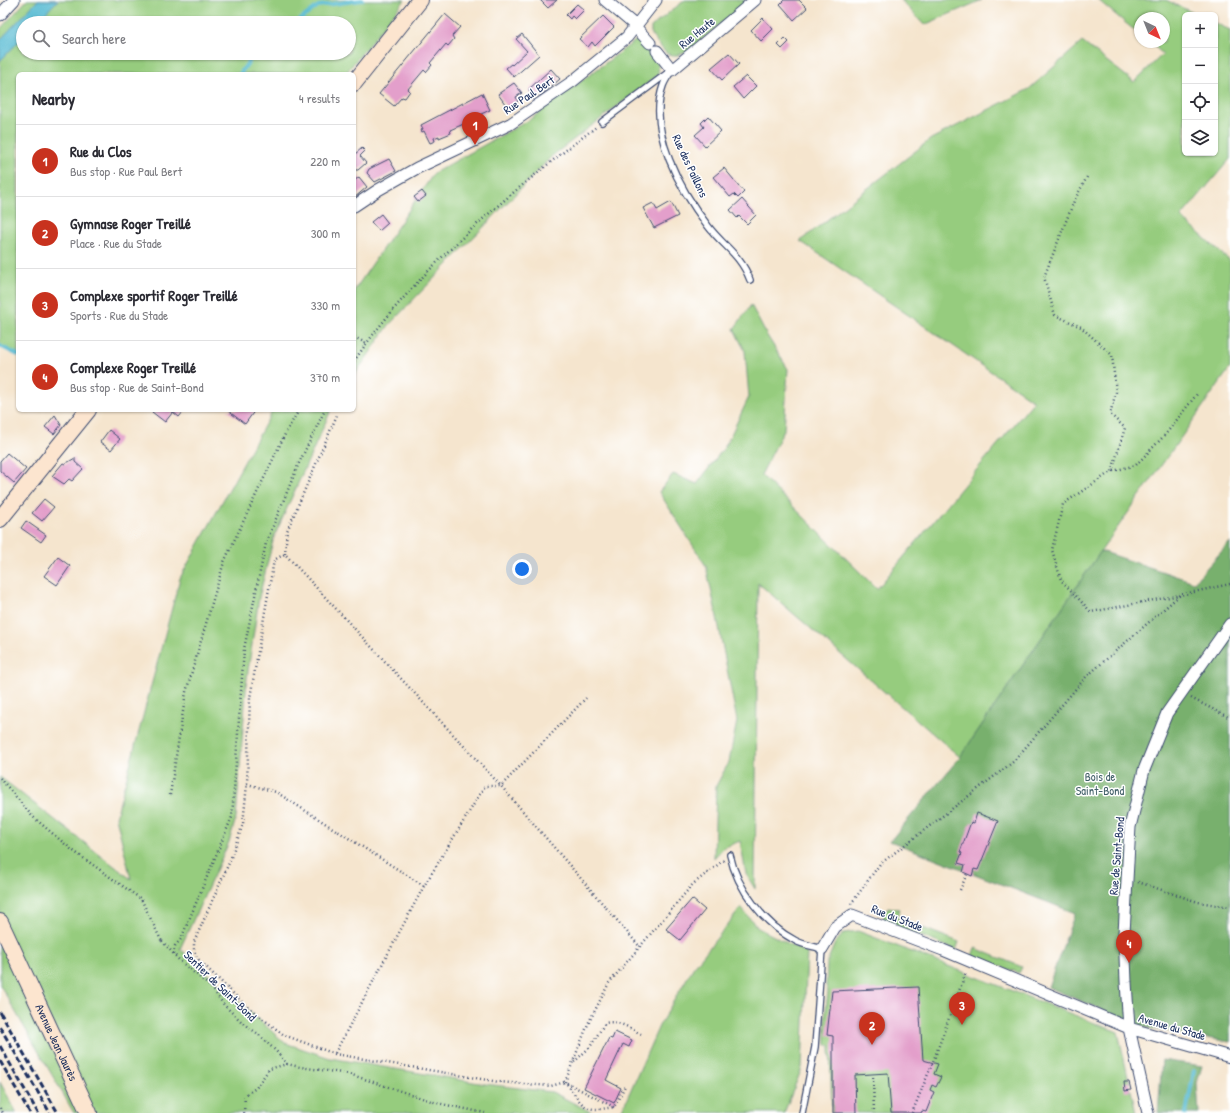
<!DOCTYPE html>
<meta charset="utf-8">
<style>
:root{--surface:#fff;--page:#f7f7f7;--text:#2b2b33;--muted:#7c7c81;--line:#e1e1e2;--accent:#c8321e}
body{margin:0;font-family:"Patrick Hand",sans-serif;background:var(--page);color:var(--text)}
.controls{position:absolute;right:12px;top:12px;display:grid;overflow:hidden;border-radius:6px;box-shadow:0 1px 3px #0004}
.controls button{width:36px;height:36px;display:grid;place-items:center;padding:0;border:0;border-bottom:1px solid var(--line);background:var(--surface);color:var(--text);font:20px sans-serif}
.compass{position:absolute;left:1134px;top:12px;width:36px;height:36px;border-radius:50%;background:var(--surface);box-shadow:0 1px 3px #0004;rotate:137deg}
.you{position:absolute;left:522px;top:569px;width:14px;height:14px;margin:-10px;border:3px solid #fff;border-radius:50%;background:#1a73e8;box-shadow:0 0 0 6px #1a73e833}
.badge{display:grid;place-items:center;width:26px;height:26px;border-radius:50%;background:var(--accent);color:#fff;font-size:13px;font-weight:700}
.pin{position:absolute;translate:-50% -33px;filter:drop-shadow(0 1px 2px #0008)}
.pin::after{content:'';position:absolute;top:21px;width:14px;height:12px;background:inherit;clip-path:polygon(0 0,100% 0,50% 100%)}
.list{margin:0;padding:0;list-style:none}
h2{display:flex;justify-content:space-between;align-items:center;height:52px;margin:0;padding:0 16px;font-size:17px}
h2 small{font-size:13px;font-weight:400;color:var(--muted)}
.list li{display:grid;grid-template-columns:26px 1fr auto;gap:12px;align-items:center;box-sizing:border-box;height:72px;padding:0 16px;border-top:1px solid var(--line)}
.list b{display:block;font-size:15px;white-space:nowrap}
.list p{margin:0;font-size:13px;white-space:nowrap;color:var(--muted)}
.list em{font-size:13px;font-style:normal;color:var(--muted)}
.icon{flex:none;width:22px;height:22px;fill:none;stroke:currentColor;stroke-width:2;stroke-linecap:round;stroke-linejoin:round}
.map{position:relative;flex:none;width:1230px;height:1113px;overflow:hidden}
.search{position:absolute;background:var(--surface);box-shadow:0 1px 3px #0004;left:16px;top:16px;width:340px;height:44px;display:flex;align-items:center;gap:10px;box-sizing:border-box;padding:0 14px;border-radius:22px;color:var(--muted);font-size:15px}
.panel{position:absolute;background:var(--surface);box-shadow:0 1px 3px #0004;left:16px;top:72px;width:340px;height:340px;border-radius:6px}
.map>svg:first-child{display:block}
.green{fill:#96cc7e;stroke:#587e6e;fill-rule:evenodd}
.forest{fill:#78b06d;stroke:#4a7066}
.water{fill:#53b9d1;stroke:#377498}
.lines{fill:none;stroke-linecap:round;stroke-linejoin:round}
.stream{stroke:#53b9d1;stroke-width:4}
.building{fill:#e39fcb}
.lane-casing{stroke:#3c4a6f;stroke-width:8}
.street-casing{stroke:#3c4a6f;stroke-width:13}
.secondary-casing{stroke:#3c4a6f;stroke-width:18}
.path{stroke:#3c4a6f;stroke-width:2.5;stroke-dasharray:1 3;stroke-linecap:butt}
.lane{stroke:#fff;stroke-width:5.5}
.street{stroke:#fff;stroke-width:11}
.secondary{stroke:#fce5cf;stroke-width:16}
.rail{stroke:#1b2f5e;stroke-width:3;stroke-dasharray:6 3;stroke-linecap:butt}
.path-bridge{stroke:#3c4a6f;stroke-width:2.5;stroke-dasharray:1 3;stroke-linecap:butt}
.labels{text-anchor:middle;stroke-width:3;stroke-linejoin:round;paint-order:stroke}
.street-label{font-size:12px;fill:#1b2f5e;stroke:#fff}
.park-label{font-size:12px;fill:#405e68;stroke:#fff}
</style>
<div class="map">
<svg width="1230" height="1113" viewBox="0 0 1230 1113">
<rect width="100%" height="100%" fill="#fff"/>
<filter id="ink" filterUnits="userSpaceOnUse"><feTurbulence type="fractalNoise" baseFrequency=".025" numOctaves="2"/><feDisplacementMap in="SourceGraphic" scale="8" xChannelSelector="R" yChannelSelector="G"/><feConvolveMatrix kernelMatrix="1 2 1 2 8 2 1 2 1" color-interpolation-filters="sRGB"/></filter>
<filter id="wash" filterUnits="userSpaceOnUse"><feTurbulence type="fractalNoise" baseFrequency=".012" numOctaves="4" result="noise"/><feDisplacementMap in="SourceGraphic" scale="16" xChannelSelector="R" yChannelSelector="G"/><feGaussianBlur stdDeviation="0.9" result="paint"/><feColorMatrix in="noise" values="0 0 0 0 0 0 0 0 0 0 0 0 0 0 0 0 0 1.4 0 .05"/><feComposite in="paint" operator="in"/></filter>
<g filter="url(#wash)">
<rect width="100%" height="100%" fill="#f5e5ce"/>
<!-- green -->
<path class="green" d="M 27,0 L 405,0 L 345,74 L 18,74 L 18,355 L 0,346 L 0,29 ZM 23,23 L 349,23 L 349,53 L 23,53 Z
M 685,0 L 745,0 L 744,5 L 685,53 L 673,56 L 666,53 L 651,35 L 651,27 Z
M 901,0 L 982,0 L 924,25 Z
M 1098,0 L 1166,0 L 1198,15 L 1185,15 L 1185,153 L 1215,153 L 1215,23 L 1230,30 L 1230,159 L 1181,217 L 1230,261 L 1230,368 L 1101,551 L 960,757 L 758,583 L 755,889 L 746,874 L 740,841 L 723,848 L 714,858 L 716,786 L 729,762 L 737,721 L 717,617 L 706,566 L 659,492 L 673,474 L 697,484 L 726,445 L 749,397 L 745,351 L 734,329 L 751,305 L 766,334 L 788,369 L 784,430 L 761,475 L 877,589 L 1034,401 L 800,241 L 931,139 L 1029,89 L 1082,42 L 1134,82 L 1163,54 L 1149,42 L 1164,42 L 1164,18 L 1140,18 L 1140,35 Z
M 635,41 L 644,42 C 651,52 663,63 657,76 L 552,156 L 389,325 L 354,376 L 354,291 L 434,173 L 529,120 Z
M 273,410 L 331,410 L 274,537 L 259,597 L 247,678 L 236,818 L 229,842 L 180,949 L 285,1043 L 330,1058 L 485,1084 L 552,1092 L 593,1113 L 74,1113 L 0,985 L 0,777 L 131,879 L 116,817 L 180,578 Z
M 888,907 L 900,909 L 897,918 L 959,942 L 956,950 L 886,922 L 883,916 Z
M 741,908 L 758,928 L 807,953 L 802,1068 L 784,1113 L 621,1112 L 659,1026 L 693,968 Z
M 858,931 L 1118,1032 L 1136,1113 L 832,1113 L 830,1045 L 826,1045 L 825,1018 L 828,991 L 826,986 L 827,962 L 835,943 L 844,933 Z
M 975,948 L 1022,967 L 1019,973 L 972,956 Z
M 0,1082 L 17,1113 L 0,1113 Z"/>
<!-- forest -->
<path class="forest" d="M 1230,542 L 1230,1042 L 1142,1027 L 1048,987 L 1075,913 L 890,841 L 960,757 L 1101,551 L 1194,582 Z
M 1162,1060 L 1202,1066 L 1197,1083 L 1199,1113 L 1158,1113 Z"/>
<!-- water -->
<path class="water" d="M 38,0 L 58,0 L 36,23 L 23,23 L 23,37 L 0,61 L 0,40 Z"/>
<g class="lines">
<!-- stream -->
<path class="stream" d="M 296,23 L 318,6 L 362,0
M 240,74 L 251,58 L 258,53
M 0,346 L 18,355
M 1186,1113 L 1194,1071"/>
</g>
<g id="blocks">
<!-- building -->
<path class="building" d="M 540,0 L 557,0 L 548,8 Z
M 784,0 L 799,0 L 807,8 L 794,20 L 780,4 Z
M 577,4 L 584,10 L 575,19 L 572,16 L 570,19 L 566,15 Z
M 445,14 L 460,27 L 452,36 L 454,39 L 448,46 L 446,44 L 430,63 L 432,65 L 426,72 L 424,70 L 408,89 L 410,91 L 405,98 L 402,97 L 394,106 L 379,94 Z
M 603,16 L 614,27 L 595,46 L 592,42 L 588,47 L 579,39 Z
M 763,18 L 773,29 L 761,41 L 751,30 Z
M 522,34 L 539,55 L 514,77 L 506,68 L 511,64 L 512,65 L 527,51 L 516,39 Z
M 785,38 L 789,42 L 782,49 L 778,45 Z
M 729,53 L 739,64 L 722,80 L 711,68 Z
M 551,69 L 560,79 L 534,101 L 529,89 Z
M 746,76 L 756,86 L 743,99 L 733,87 Z
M 514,83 L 522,93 L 516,97 L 518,101 L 508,108 L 498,94 Z
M 482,93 L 490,110 L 481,114 L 482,116 L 450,130 L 451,133 L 439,138 L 439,136 L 434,138 L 435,141 L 430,143 L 424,131 L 422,132 L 421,130 L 423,129 L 421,125 Z
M 708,116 L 721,131 L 705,146 L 695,135 L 704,127 L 701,123 Z
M 362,148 L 365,151 L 360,156 L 366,163 L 358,170 L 355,170 L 354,155 Z
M 389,159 L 396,171 L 375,182 L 367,173 L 369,169 Z
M 724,168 L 744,192 L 738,198 L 734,194 L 730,197 L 713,177 Z
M 359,177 L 367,187 L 354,198 L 354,181 Z
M 422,191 L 426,196 L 418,202 L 414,197 Z
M 742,199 L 756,215 L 747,224 L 739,216 L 737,218 L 730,210 Z
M 671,202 L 678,216 L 654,228 L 643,208 L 653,203 L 657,210 Z
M 381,214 L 388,223 L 379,231 L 371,222 Z
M 154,410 L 183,410 L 184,411 L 179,417 L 173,412 L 165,422 L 152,412 Z
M 227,410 L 255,410 L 245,424 Z
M 55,415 L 61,425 L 54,434 L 45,427 Z
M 109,430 L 120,439 L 111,450 L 100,442 Z
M 7,453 L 26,469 L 14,483 L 0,471 L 0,461 Z
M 75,458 L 75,462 L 83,469 L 72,481 L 69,479 L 64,484 L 52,476 L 63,463 L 65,464 Z
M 44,499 L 54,507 L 42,521 L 32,513 Z
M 26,521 L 46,535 L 41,542 L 21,528 Z
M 58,557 L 70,566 L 57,585 L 44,576 Z
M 977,813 L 998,821 L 978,870 L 974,869 L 972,876 L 963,872 L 965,865 L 958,863 L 962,853 L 960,852 L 971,822 L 974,823 Z
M 692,899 L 705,910 L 680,940 L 666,929 Z
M 918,987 L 923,1060 L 938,1064 L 934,1074 L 941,1077 L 936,1087 L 932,1085 L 930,1090 L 934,1092 L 926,1112 L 922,1111 L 921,1113 L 891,1113 L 888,1073 L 855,1075 L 856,1113 L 833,1113 L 833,1036 L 827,1035 L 832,991 Z
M 615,1032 L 632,1040 L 629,1047 L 623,1044 L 606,1080 L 621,1088 L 614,1103 L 584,1088 L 609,1038 L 612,1039 Z
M 1124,1082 L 1129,1082 L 1131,1090 L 1125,1091 Z"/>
</g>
</g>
<g filter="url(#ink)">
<use href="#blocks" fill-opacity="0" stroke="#3c4a6f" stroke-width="1"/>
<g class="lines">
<defs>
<path id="lane" d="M 672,70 C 669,75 665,80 663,86 C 647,131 681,191 708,226 C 723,246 741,255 750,280
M 602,122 L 669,72
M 730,855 C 737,889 765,925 796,941 C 803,945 814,946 822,949 L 815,1047 L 802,1113"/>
<path id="street" d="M 605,0 L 631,22 L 650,43
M 0,15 L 14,0
M 657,51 L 672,70 L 755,0
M 354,206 L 378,190 L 417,168 L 510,124 L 573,81 L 627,37 L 656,0
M 822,949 L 835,927 L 852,915 L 943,950 L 1129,1028 L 1230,1057
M 1148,1113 L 1129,1028 L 1126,982 L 1124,933 L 1130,827 L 1144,770 L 1167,713 L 1230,624"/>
<g id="secondary">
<path d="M 354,83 L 420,0"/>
<path d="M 0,519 L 88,410"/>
<path id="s1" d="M 0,922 L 89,1113"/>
</g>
</defs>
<!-- lane casing -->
<use href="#lane" class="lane-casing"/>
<!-- street casing -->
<use href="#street" class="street-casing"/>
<!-- secondary casing -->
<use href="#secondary" class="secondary-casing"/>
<!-- path -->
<path class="path" d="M 1087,177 L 1074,201 L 1044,277 L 1055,315 L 1081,327 L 1112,355 L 1116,392 L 1110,414 L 1125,428 L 1112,471 L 1063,504 L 1052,550 L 1061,580 L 1091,612 L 1180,595
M 354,337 L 366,343
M 354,361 C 418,268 507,195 596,127
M 1113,471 L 1136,465 L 1165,435 L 1197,394
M 285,554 L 287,531 L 337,415
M 1191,698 L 1230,718
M 0,778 L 32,816 L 72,850 L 141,899 L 161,940
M 247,784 L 276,792 L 424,886
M 170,795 L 186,692 L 224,562 L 286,432 L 299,410
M 1138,882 L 1198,902 L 1230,907
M 960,890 L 967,874
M 851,904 L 880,864 L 1013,762 L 1086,677 L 1180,595 L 1230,584
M 162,941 L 179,960 L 212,988 L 224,1005 L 245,1025 L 257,1033 L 276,1051 L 287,1064 L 300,1067 L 349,1074 L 437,1103 L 485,1113
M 174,954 L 175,946 L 181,939 L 232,817 L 244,649 L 266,543 L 299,463 L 325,410
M 335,1053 L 424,886 L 485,786 L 501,786 L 586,698
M 574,1062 L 590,1047 L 605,1023 C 619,1020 629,1028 641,1034
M 873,1077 L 874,1113
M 565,1082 L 588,1024 L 609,983 L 693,884 L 724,860
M 567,1084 C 584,1106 582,1113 614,1107 L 625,1086
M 614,1107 L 565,1082 L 551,1086 L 499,1082 L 335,1054 L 284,1035 L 245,1005 L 199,960 L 194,951 L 194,942 L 229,863 L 243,824 L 247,784 L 250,698 L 274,560 L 285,554 L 501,786 L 640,947
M 0,1108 L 3,1113
M 244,1113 L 245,1095 L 256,1088 L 269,1069 L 287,1064
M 912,1113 L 933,1062 L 966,972"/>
<!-- lane -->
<use href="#lane" class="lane"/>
<!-- street -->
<use href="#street" class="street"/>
<!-- secondary -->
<use href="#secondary" class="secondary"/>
<!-- rail -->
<path class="rail" d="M 0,1012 L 58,1113
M 0,1027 L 50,1113
M 0,1046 L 38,1113
M 0,1061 L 30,1113"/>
<!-- path-bridge -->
<path class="path-bridge" d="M 161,940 L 162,941"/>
</g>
</g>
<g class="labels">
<!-- street labels -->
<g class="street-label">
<text transform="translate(697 33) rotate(-39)" y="4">Rue Haute</text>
<text transform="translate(529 95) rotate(-34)" y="4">Rue Paul Bert</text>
<text transform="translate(690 166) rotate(65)" y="4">Rue des Paillons</text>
<text transform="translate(1117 856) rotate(-85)" y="4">Rue de Saint-Bond</text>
<text transform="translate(897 918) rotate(21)" y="4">Rue du Stade</text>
<text transform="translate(220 986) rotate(44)" y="4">Sentier de Saint-Bond</text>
<text transform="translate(1172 1027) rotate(16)" y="4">Avenue du Stade</text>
<text dy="4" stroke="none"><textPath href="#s1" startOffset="133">Avenue Jean Jaurès</textPath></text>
</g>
<!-- park labels -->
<g class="park-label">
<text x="1100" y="781">Bois de<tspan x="1100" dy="14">Saint-Bond</tspan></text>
</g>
</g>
</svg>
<div class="controls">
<button>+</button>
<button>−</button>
<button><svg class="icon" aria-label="locate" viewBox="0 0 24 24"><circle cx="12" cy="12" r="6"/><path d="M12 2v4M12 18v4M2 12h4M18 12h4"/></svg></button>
<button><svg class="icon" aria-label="layers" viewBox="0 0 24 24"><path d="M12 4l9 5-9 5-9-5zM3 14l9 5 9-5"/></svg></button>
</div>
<svg class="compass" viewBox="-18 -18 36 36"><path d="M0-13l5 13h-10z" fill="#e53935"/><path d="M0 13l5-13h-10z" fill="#7c7c81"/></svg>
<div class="you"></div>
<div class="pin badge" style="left:475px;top:145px">1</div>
<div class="pin badge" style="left:872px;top:1045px">2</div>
<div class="pin badge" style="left:962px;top:1025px">3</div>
<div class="pin badge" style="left:1129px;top:963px">4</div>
<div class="search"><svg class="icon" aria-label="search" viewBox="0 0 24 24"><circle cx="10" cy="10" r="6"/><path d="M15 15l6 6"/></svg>Search here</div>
<section class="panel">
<h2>Nearby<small>4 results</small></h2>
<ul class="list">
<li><span class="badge">1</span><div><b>Rue du Clos</b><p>Bus stop · Rue Paul Bert</p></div><em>220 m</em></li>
<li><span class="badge">2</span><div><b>Gymnase Roger Treillé</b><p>Place · Rue du Stade</p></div><em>300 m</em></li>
<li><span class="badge">3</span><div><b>Complexe sportif Roger Treillé</b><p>Sports · Rue du Stade</p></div><em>330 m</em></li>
<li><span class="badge">4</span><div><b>Complexe Roger Treillé</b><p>Bus stop · Rue de Saint-Bond</p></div><em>370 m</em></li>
</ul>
</section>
</div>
